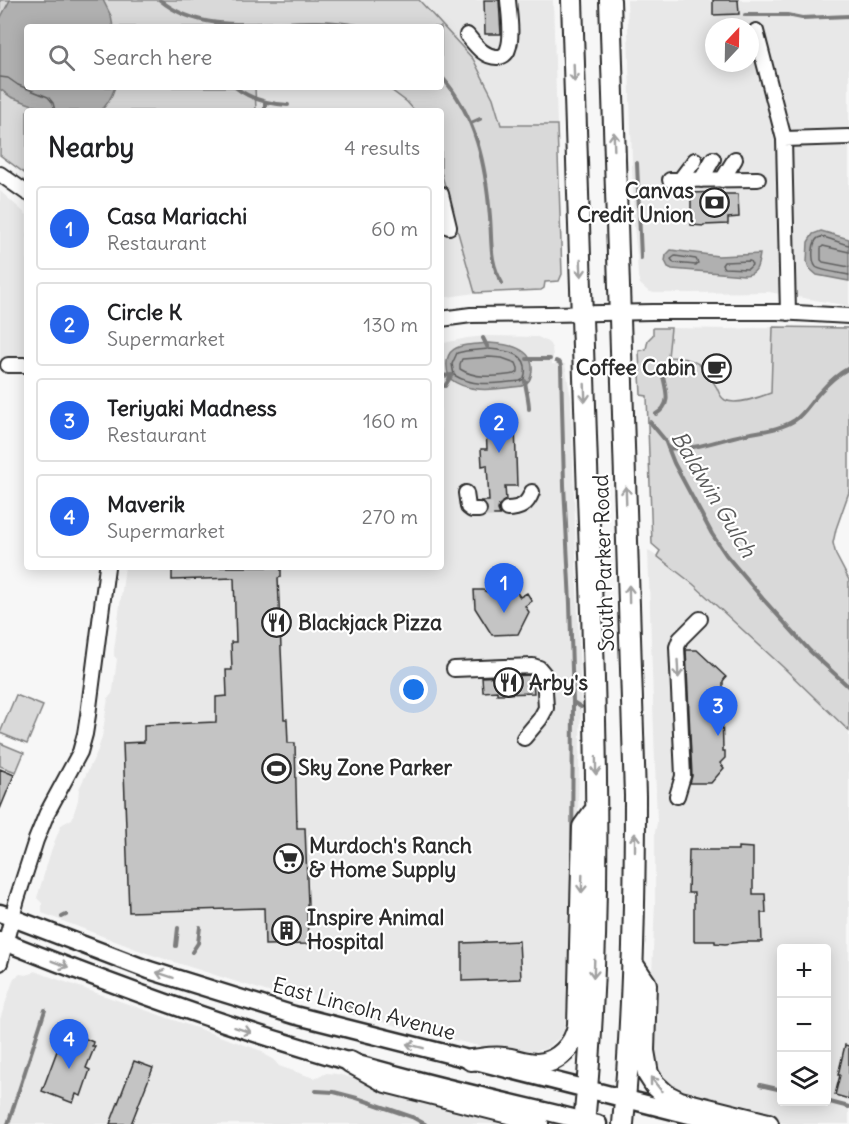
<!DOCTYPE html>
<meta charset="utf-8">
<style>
:root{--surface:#fff;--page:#f2f2f2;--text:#202124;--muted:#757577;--line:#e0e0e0;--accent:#2563eb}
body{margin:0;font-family:Delius,sans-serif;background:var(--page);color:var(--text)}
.controls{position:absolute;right:18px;bottom:18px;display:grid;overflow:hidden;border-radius:6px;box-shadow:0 3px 15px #0003}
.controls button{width:54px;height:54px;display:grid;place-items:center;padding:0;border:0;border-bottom:2px solid var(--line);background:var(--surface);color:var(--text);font:30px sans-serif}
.compass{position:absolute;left:705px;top:18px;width:54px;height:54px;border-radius:50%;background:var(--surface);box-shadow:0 3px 15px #0003;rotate:22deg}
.you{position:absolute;left:414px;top:690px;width:21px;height:21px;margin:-15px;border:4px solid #fff;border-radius:50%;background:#1a73e8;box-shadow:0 0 0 9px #1a73e833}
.badge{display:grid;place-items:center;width:39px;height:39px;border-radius:50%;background:var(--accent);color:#fff;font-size:20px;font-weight:700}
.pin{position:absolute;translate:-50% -50px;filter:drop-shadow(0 2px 3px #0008)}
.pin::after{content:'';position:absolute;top:32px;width:21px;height:18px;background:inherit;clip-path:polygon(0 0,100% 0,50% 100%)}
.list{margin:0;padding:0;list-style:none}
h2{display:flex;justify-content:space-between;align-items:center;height:78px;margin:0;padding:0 24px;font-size:26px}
h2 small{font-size:20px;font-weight:400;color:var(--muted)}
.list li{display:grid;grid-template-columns:39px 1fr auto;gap:18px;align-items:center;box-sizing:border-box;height:84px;margin:0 12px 12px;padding:0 12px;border:2px solid var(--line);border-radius:6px}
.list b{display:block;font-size:22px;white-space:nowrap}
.list p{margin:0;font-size:20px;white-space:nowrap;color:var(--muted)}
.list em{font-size:20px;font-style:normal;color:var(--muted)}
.icon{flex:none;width:33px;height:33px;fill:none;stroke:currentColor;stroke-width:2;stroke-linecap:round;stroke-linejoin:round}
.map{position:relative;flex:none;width:849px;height:1124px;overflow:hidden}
.search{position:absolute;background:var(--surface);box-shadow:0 3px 15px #0003;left:24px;top:24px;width:420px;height:66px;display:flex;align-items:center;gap:15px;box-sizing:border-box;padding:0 21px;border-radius:6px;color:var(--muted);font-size:22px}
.panel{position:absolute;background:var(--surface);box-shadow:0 3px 15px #0003;left:24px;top:108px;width:420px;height:462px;border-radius:6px}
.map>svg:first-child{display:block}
.built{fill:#e8e8e8;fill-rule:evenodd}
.green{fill:#d9d9d9;stroke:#828282;stroke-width:1.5}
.water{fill:#b0b0b0;stroke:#7b7b7b;stroke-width:1.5}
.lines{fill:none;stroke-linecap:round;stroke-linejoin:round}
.shore{stroke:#606060;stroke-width:1.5}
.stream{stroke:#7b7b7b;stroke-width:4}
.building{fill:#c4c4c4;stroke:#2b2b2b;stroke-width:1.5}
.minor-tunnel{stroke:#cecece;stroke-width:14;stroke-dasharray:14 7;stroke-linecap:butt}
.minor-casing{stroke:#2b2b2b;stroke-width:18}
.major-casing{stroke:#2b2b2b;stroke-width:21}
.highway-casing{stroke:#2b2b2b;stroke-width:24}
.minor{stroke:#fff;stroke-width:14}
.major{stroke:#fff;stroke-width:16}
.highway{stroke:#fff;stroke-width:20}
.oneway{stroke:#a0a0a0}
.labels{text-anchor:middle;stroke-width:4.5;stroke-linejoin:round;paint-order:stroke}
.poi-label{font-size:21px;font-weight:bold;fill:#2b2b2b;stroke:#fff;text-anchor:start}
.street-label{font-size:21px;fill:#2b2b2b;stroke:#fff}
.water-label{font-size:22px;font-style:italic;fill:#5a5a5a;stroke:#fff}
</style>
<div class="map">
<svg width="849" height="1124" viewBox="0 0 849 1124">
<rect width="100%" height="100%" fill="#f7f7f7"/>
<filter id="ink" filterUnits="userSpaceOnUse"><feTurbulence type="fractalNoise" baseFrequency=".0167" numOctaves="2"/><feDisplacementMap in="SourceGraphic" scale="12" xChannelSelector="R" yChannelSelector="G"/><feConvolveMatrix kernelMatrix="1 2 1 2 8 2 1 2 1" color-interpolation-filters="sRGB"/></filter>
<g filter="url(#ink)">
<!-- built -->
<path class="built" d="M 419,0 L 553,0 L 557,125 L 501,125 L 493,98 L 473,59 Z
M 627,0 L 849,0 L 849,306 L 769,292 L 686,293 L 654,293 L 648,291 L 640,284 L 638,277 L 637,257 L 634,226 ZM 714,27 L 750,27 L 750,63 L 714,63 Z
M 255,87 L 387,87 L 407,102 L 415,111 L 256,111 Z
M 441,172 L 475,293 L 441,298 Z
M 0,191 L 27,215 L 27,357 L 8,357 L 8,367 L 0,366 Z
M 773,327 L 772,393 L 754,399 L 734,402 L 726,401 L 720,396 L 710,379 L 668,358 L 671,328 L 730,329 Z
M 486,336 L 538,337 L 544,340 L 549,343 L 552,348 L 553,356 L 552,364 L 565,364 L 571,398 L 581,707 L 578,799 L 578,915 L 567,914 L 570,931 L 569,972 L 566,1017 L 565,1027 L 562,1034 L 558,1039 L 545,1049 L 530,1052 L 520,1050 L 519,1056 L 357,1016 L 345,1012 L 336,1001 L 302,992 L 292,996 L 281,996 L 149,954 L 42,913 L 42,903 L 37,898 L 51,851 L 61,825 L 72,819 L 78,800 L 79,789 L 97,752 L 102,737 L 108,698 L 112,694 L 113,690 L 117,659 L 114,656 L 114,650 L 125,567 L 441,567 L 441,349 L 444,343 L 467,338 Z
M 648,550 L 682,575 L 783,667 L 849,731 L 849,1124 L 786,1124 L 695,1101 L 678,1095 L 656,1074 L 649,1047 L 655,902 L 655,832 L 657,823 ZM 782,948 L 826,948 L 826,1102 L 782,1102 Z
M 34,971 L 262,1051 L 267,1056 L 273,1059 L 279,1066 L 314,1078 L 327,1073 L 337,1074 L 509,1117 L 524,1124 L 0,1124 L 0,1019 L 14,978 L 20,974 L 26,975 L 33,973 Z"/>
<!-- green -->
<path class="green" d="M 0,0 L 419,0 L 473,59 L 493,98 L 501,125 L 557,125 L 562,274 L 559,281 L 545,282 L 544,288 L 541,290 L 475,293 L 441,172 L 441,111 L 415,111 L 407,102 L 387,87 L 441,87 L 441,27 L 27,27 L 27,87 L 255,87 L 256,111 L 27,111 L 27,175 L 0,155 Z
M 773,327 L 849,328 L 849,492 L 836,529 L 833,543 L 836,555 L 849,580 L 849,731 L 783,667 L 693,584 L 657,556 L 660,551 L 652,544 L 647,396 L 641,395 L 639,351 L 646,349 L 648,340 L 653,335 L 653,328 L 671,328 L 668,357 C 696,357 704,365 717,388 C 719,393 720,397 725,400 C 736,406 760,397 771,393 Z
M 16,695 L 43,706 L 27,744 L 0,733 Z
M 0,743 L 24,753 L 16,772 L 0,766 Z"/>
<!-- water -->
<path class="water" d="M 10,0 L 103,0 L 111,16 L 113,27 L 27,27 L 27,87 L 115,87 C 112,96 108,105 100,111 L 49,111 L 11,97 L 0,89 L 0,19 Z
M 821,231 L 849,239 L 849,281 L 817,275 L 809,268 L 807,262 L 808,242 L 813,234 Z
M 671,250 L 718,256 L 760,254 C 758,266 757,275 744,275 L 672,269 L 668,267 L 665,261 L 666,255 Z
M 489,343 C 507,344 534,347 532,371 C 531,379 529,383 522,386 C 497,389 470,395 449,378 C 439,344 463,345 489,343 Z"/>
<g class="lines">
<!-- shore -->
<path class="shore" d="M 0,77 L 8,78 L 18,85 L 48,97 L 53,103 L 55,111
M 849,245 C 841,244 828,237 821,237 C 811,238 811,262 816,267 C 821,271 842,273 849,275
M 849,252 L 823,246 L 821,248 L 821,260 L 823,262 L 849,267
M 675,256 L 696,259 L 698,263 L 696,265 L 674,263 L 671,259 Z
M 750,261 L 752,265 L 748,269 L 724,268 L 722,265 L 724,262 Z
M 489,349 C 510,351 531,353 524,379 L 520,381 C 497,383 475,388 454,375 L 452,364 L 457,353 L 466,351 Z
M 489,357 L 502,358 L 516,363 L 518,368 L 518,372 L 515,374 C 497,376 477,380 460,369 L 460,364 L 462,359 Z"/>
<!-- stream -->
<path class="stream" d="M 160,0 C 203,36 266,21 317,22 C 332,22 348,24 363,27
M 745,15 L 787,15 L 802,18 L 849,16
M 441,76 C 476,115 486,166 490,217 C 492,241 489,262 502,283
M 235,87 C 250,99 269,104 288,105
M 265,102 L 265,111
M 471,123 L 480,119
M 637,163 L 641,258
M 483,338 L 488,348
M 527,359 L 550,359
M 556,361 L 560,363 L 561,367 L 564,485 L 570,603 L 573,702 L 572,863
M 441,376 L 452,375
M 525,381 C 526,391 529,399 529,409
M 445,386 L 451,376
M 656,414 C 672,405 666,391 663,376
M 650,422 L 665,440 L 674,463 L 712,534 L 726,555 L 763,599 L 810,651 L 849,687
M 668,448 C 693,451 718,440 742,435 C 760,431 780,430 795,420 C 805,413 812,400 820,392 C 828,383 838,374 849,368
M 573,702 L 581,707
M 62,917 L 66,915
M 176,946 L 178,928
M 192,952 L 198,943 L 200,927
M 276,986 L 282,988
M 345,1002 L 354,1008 L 356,1013
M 760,1085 L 782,1090
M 316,1091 L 334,1092 L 357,1098 L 412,1117 L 425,1124
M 826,1101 L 849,1107
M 8,1124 L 45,1010"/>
</g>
<!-- building -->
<path class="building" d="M 484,0 L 499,0 L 501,34 L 485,34 Z
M 713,0 L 738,0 L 739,14 L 713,15 Z
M 721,192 L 720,194 L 738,194 L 739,217 L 728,218 L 728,224 L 704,225 L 704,226 L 691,225 L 691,193 Z
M 515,426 L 517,486 L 505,486 L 506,500 L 502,502 L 499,505 L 498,510 L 500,515 L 486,515 L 488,511 L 487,506 L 484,503 L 480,501 L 489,501 L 487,465 L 482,466 L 481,449 L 487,449 L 486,427 Z
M 172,567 L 281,567 L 281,577 L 278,578 L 284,719 L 287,719 L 288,743 L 295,743 L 297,828 L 305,828 L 308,904 L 307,904 L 308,944 L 265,945 L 264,908 L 129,912 L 123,743 L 144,742 L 144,725 L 216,722 L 216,697 L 227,696 L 226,670 L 232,670 L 231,642 L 236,642 L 234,578 L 172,580 Z
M 474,590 L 483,590 L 487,592 L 516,591 L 520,597 L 527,593 L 532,601 L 525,606 L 529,612 L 518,634 L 492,635 L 475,608 Z
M 686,650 L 697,650 L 726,677 L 723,681 L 723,706 L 722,706 L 723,751 L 725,751 L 725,758 L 720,763 L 724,768 L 711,783 L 690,783 L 692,776 Z
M 532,675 L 532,678 L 533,678 L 534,693 L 497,694 L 497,691 L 483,692 L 482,677 Z
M 0,769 L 14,775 L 0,809 Z
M 738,847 L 753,848 L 753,894 L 765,894 L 766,913 L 761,913 L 762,942 L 742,942 L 725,944 L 715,943 L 715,941 L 694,941 L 694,893 L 688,893 L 689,850 L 738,850 Z
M 519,941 L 521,979 L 462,981 L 462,943 Z
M 63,1035 L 82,1042 L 84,1038 L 93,1042 L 92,1046 L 95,1046 L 86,1068 L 90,1070 L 81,1096 L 76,1094 L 73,1103 L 42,1091 Z
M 845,1045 L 849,1046 L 849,1099 L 835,1095 L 840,1075 L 838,1075 Z
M 134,1061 L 153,1068 L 131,1124 L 110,1124 Z"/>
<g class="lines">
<!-- minor-tunnel -->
<path class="minor-tunnel" d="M 479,510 L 507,509"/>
<defs>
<path id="minor" d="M 756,31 L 784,139 L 788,313
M 467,35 C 475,44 483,57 497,57 C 502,57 507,54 508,49 C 513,37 509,13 508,0
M 784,139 L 849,137
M 0,174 L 27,193
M 670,180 L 758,179
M 680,180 L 695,160
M 701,180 L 713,159
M 722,180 L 735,159
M 441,194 L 449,227
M 441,319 L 471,315 L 551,314 L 652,312 L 778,312 L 849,316
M 8,365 L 27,365
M 466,493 L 468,507 L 472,510 L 479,510
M 507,509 C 520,509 527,505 532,492
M 454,669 L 533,666 L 539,668 L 544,674 L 546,708 L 540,719 L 524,738
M 677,796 L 683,776 L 677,647 L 680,639 L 700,619
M 0,963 L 17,899 L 36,840 L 47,813 L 80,752 L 85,734 L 88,715 L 107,567"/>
<path id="major" d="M 0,913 L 149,970 L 294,1015 L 725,1124
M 0,940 C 100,980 200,1017 303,1048 C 400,1078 499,1100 598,1124"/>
<path id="highway" d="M 572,0 C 577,185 584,369 590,554 C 597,744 602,934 584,1124
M 610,0 L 635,796 C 635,905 633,1015 623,1124
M 632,963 L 646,984 L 644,1051 L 648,1074 L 655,1085 L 666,1095 L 680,1102 L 768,1124
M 471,1060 C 482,1059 494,1056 504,1058 C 515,1059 526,1064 537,1064 C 558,1063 575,1045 578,1025 L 583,827 L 593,813
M 350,1062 L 386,1082 L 524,1117 L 538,1124"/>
</defs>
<!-- minor casing -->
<use href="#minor" class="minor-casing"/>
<!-- major casing -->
<use href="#major" class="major-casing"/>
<!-- highway casing -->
<use href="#highway" class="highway-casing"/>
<!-- minor -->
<use href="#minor" class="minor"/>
<!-- major -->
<use href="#major" class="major"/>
<!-- highway -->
<use href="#highway" class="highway"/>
</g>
<!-- one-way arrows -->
<defs><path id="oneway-shaft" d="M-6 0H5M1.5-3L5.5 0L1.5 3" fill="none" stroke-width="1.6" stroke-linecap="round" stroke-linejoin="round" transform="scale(1.5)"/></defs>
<g class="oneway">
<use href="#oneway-shaft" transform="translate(574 73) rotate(88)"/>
<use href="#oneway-shaft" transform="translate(614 141) rotate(-92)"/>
<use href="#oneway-shaft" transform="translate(581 268) rotate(88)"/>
<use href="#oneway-shaft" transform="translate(585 393) rotate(88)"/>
<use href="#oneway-shaft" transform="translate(626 495) rotate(-92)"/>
<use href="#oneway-shaft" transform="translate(629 594) rotate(-91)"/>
<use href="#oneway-shaft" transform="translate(678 669) rotate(87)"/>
<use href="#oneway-shaft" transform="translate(596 766) rotate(89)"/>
<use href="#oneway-shaft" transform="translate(635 842) rotate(-90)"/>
<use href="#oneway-shaft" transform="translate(582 884) rotate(92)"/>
<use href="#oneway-shaft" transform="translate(60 964) rotate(21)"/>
<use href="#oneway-shaft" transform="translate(594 969) rotate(92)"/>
<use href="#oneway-shaft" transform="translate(165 975) rotate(-162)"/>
<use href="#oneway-shaft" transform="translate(243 1030) rotate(18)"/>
<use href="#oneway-shaft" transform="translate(415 1046) rotate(-166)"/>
<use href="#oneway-shaft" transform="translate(656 1084) rotate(-128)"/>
</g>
</g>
<!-- icons -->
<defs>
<symbol id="bank-ring" viewBox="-11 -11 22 22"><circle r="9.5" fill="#fff" stroke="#2b2b2b" stroke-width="1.5"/><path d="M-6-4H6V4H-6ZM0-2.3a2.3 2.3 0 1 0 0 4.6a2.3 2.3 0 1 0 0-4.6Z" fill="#2b2b2b"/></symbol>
<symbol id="cafe-ring" viewBox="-11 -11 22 22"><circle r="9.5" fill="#fff" stroke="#2b2b2b" stroke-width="1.5"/><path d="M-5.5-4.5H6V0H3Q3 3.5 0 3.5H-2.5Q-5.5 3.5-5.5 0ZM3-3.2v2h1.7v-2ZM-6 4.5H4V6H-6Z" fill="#2b2b2b"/></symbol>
<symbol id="restaurant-ring" viewBox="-11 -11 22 22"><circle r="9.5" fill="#fff" stroke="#2b2b2b" stroke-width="1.5"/><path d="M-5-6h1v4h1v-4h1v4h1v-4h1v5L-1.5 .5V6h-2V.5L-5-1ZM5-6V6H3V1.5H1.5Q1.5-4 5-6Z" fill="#2b2b2b"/></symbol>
<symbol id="stadium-ring" viewBox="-11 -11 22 22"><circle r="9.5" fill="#fff" stroke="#2b2b2b" stroke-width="1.5"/><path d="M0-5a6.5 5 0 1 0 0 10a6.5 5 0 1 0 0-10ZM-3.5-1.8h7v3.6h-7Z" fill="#2b2b2b"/></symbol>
<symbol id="supermarket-ring" viewBox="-11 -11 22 22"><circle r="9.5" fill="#fff" stroke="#2b2b2b" stroke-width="1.5"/><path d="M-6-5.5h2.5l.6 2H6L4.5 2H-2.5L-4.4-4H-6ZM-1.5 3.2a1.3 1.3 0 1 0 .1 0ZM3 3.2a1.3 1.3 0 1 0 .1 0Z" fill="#2b2b2b"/></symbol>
<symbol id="building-ring" viewBox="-11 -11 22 22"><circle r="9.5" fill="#fff" stroke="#2b2b2b" stroke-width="1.5"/><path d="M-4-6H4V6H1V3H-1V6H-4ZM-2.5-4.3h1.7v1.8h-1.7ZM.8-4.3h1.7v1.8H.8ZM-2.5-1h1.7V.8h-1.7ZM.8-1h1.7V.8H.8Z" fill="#2b2b2b"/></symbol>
</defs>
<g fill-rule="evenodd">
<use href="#bank-ring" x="698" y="186" width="33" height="33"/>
<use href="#cafe-ring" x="700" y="352" width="33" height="33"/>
<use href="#restaurant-ring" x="260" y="606" width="33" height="33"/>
<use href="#restaurant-ring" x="492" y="666" width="33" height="33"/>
<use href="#stadium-ring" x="260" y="752" width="33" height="33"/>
<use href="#supermarket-ring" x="272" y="842" width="33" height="33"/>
<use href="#building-ring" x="270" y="914" width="33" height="33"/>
</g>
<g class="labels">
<!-- poi labels -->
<g class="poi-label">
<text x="694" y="198" text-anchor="end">Canvas<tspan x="694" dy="24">Credit Union</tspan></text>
<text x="696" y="375" text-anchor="end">Coffee Cabin</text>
<text x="298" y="630">Blackjack Pizza</text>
<text x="529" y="690">Arby's</text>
<text x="298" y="775">Sky Zone Parker</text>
<text x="309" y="853">Murdoch's Ranch<tspan x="309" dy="24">&amp; Home Supply</tspan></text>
<text x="307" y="925">Inspire Animal<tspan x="307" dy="24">Hospital</tspan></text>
</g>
<!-- street labels -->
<g class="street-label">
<text transform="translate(604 563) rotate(-92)" y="7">South Parker Road</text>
<text transform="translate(364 1009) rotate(15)" y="7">East Lincoln Avenue</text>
</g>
<!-- water labels -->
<g class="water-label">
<text transform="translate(714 494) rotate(59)" y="8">Baldwin Gulch</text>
</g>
</g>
</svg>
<div class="controls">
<button>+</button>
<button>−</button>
<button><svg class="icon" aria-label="layers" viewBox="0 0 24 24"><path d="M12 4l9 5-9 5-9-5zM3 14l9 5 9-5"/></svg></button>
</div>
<svg class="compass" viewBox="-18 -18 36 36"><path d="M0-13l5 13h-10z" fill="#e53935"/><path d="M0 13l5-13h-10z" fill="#757577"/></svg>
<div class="you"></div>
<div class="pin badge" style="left:504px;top:613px">1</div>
<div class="pin badge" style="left:499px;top:453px">2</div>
<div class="pin badge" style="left:718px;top:736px">3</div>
<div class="pin badge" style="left:69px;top:1069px">4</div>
<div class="search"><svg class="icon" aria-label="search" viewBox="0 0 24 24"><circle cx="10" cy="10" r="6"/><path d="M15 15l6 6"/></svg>Search here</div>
<section class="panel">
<h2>Nearby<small>4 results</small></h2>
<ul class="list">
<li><span class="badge">1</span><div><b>Casa Mariachi</b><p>Restaurant</p></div><em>60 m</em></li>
<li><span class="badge">2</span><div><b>Circle K</b><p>Supermarket</p></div><em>130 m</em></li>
<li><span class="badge">3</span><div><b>Teriyaki Madness</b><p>Restaurant</p></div><em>160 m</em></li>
<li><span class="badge">4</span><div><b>Maverik</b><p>Supermarket</p></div><em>270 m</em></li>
</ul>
</section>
</div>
